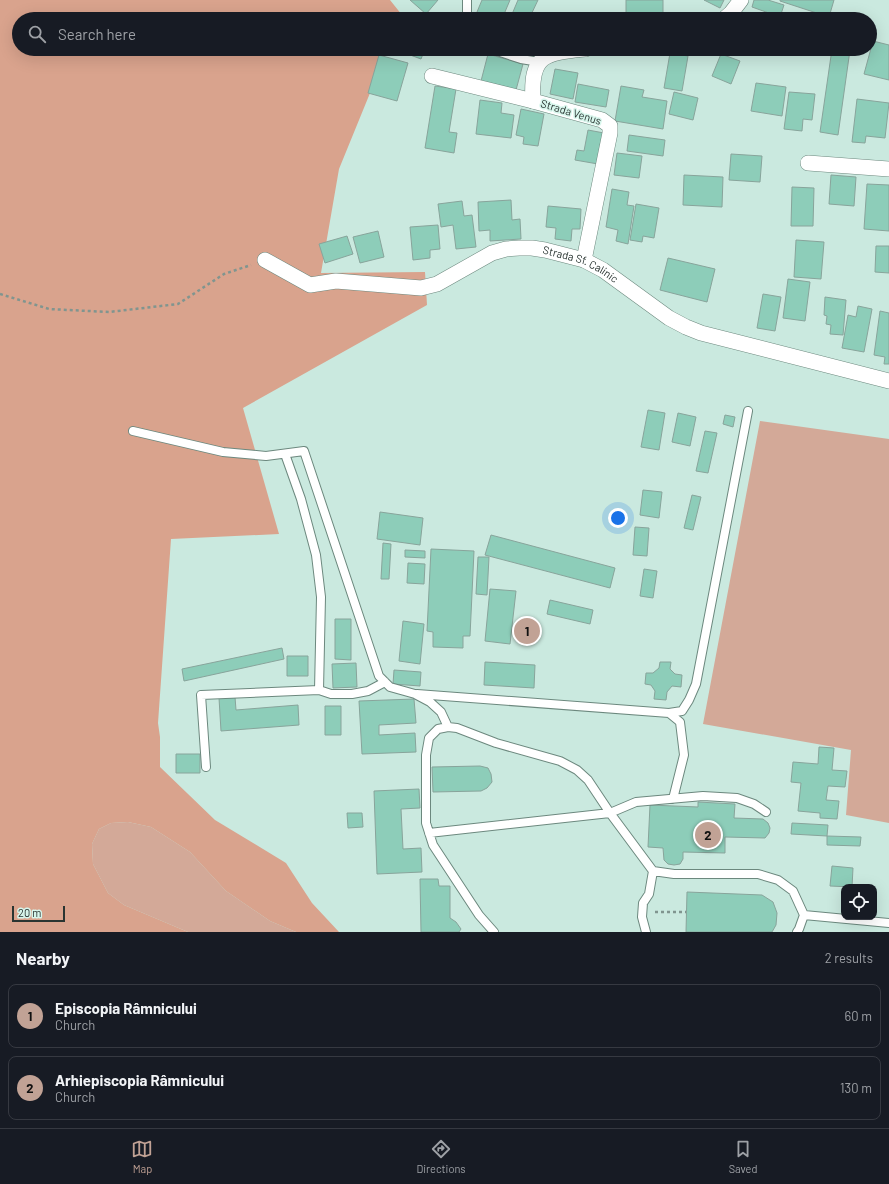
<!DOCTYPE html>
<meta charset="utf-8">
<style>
:root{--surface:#171b24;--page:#20242c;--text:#f1f3f6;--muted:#9ea1a6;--line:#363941;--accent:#c1a295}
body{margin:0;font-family:Barlow,sans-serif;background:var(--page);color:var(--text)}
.controls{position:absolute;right:12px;bottom:12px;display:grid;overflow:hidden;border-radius:8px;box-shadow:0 4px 16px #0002}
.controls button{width:36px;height:36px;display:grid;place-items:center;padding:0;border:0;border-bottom:1px solid var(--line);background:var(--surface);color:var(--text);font:20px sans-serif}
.scale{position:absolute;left:12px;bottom:10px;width:53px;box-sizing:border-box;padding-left:4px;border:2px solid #293431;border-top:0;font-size:11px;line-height:14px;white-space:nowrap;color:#293431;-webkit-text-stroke:3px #d7f6ec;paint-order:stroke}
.you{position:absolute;left:618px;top:518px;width:14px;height:14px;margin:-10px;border:3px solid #fff;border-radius:50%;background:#1a73e8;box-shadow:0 0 0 6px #1a73e833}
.badge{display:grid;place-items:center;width:26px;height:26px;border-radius:50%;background:var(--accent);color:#111;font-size:13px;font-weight:700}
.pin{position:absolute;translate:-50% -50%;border:2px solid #fff;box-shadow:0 1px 4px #0006}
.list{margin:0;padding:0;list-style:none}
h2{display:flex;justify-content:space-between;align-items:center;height:52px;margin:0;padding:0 16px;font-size:17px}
h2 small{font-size:13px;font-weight:400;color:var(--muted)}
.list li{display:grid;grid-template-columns:26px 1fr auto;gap:12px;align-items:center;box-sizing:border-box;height:64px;margin:0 8px 8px;padding:0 8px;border:1px solid var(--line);border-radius:8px}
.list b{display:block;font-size:15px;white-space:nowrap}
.list p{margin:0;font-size:13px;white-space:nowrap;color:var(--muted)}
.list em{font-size:13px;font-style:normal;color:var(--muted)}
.icon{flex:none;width:22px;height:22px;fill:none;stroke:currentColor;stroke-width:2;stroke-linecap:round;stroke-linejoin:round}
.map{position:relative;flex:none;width:889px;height:932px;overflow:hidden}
.search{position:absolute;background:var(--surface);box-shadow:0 4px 16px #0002;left:12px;right:12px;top:12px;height:44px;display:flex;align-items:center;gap:10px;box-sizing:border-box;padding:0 14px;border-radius:22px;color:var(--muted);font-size:15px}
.sheet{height:196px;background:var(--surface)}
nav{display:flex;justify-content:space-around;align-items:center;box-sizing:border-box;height:56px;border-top:1px solid var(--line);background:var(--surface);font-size:11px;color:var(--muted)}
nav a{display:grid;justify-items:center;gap:2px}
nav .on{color:var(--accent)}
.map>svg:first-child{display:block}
.green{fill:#d3a998}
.forest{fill:#d9a38d}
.building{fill:#8dcdb9;stroke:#88a49b}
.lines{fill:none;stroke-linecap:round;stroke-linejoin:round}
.service-casing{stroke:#6c887e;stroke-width:10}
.minor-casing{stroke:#6c887e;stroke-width:16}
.path{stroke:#80958f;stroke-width:2.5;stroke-dasharray:3 3;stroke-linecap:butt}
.service{stroke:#fff;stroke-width:8}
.minor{stroke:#fff;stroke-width:15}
.labels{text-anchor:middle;stroke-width:3;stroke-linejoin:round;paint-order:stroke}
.street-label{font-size:11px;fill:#293431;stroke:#d7f6ec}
</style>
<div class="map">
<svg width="889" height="932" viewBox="0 0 889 932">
<rect width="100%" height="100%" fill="#cae9df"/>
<!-- green -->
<path class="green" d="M 760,421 L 889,439 L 889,823 L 846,815 L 851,750 L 703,724 Z
M 128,822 L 151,827 L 190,852 L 226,891 L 270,921 L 296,932 L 188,932 L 124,905 L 108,893 L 93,864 L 92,844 L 99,829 L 111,823 Z"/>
<!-- forest -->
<path class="forest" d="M 0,0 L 390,0 L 402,15 L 400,19 L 19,19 L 19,49 L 388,49 L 339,169 L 321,273 L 425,272 L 427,305 L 243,408 L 279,534 L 171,539 L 158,723 L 160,737 L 160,767 L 215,820 L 286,863 L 312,903 L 339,932 L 296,932 L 270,921 L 226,891 L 190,852 L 151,827 L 128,822 L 111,823 L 99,829 L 92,844 L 93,864 L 108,893 L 124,905 L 188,932 L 0,932 Z"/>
<!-- building -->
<path class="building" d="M 410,0 L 438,0 L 426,14 Z
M 482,0 L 510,0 L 502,19 L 493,19 L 477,12 Z
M 518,0 L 538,0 L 529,19 L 510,19 Z
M 626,0 L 663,0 L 663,14 L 626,15 Z
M 704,0 L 724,0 L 720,8 Z
M 754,0 L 768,0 L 784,5 L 780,17 L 752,7 Z
M 780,0 L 834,0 L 829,17 L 780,1 Z
M 873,41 L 889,45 L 889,80 L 864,74 Z
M 394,49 L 425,49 L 421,59 Z
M 832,49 L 850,50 L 838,135 L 820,132 Z
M 670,53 L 688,56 L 682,91 L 664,88 Z
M 488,54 L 523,64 L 516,90 L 481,81 Z
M 721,54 L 740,61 L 731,84 L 712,76 Z
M 379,55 L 408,63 L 397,101 L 368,93 Z
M 555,69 L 578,73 L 573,99 L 550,94 Z
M 756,83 L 786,87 L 782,116 L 751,111 Z
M 578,84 L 609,90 L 606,107 L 575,102 Z
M 435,86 L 456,89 L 449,132 L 457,133 L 454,153 L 425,148 Z
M 621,86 L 644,90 L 642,97 L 667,101 L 663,129 L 615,121 Z
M 674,92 L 698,98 L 693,120 L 669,114 Z
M 789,92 L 815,94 L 812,120 L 803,119 L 802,131 L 784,129 Z
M 857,99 L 889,103 L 885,138 L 866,136 L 865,143 L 852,142 Z
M 480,100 L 502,103 L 501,113 L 514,115 L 511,138 L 476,134 Z
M 521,109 L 544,114 L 538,146 L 523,144 L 524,137 L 516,135 Z
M 588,130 L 604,133 L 598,164 L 575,160 L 577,150 L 584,151 Z
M 629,135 L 665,140 L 663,156 L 627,151 Z
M 617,153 L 642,156 L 639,178 L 614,175 Z
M 731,154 L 762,156 L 760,182 L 729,180 Z
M 684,175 L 723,177 L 722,207 L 683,205 Z
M 831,175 L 856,177 L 854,206 L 829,204 Z
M 867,184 L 889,185 L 889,231 L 864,229 Z
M 792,187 L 814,188 L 813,226 L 791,226 Z
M 612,189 L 629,192 L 627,205 L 634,206 L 628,244 L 616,241 L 618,230 L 606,227 Z
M 511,200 L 512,220 L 520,219 L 521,239 L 490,241 L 490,230 L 479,231 L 478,202 Z
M 462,201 L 464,216 L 472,215 L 476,247 L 456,249 L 453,225 L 441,227 L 438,204 Z
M 636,204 L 659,208 L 654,238 L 643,236 L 642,242 L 630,240 Z
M 548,206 L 581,209 L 580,229 L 572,229 L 571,241 L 555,239 L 556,228 L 546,227 Z
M 438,225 L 440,249 L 430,250 L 430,258 L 413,260 L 410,227 Z
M 378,231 L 384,257 L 360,263 L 353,237 Z
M 347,236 L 353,254 L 325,263 L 319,244 Z
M 796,240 L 824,242 L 821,279 L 794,277 Z
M 876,246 L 889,246 L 889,273 L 875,272 Z
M 668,258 L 715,269 L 707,302 L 660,290 Z
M 788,279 L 810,282 L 805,321 L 783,318 Z
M 763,294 L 781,297 L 775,331 L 757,328 Z
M 825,297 L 846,300 L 843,335 L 830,334 L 831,325 L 826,324 L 827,316 L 824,315 Z
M 858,306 L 872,309 L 864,352 L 842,348 L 848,315 L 856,317 Z
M 880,311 L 889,313 L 889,364 L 884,364 L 885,357 L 874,355 Z
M 648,410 L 665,413 L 659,450 L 641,447 Z
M 678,413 L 696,417 L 690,446 L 672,442 Z
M 725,415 L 735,417 L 733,427 L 723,424 Z
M 705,431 L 717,433 L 708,473 L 696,471 Z
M 643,490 L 662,492 L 659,518 L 640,515 Z
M 692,495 L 701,497 L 693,530 L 684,528 Z
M 380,512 L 423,518 L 420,545 L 377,539 Z
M 635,527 L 649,528 L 647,556 L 633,555 Z
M 491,535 L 615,568 L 610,588 L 485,555 Z
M 383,543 L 391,544 L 389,579 L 381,579 Z
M 431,549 L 474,551 L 470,636 L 463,636 L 463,648 L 433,647 L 433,632 L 427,631 Z
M 405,550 L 425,551 L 425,558 L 405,557 Z
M 478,557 L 489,557 L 487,595 L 476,594 Z
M 408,563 L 425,564 L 424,584 L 407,583 Z
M 644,569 L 657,571 L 653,598 L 640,596 Z
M 490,589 L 516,591 L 510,644 L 485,641 Z
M 550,600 L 593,610 L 590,624 L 547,614 Z
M 335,619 L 351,619 L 351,660 L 335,659 Z
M 403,621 L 424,624 L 420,664 L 399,661 Z
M 282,648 L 284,659 L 184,681 L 182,669 Z
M 287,656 L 308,656 L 308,676 L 287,676 Z
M 485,662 L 535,665 L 534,688 L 484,685 Z
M 660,662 L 671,662 L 670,669 L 675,674 L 682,675 L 681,687 L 672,686 L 667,692 L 666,700 L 654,699 L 655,691 L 651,685 L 645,684 L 646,673 L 653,673 L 659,668 Z
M 356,663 L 357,687 L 333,688 L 332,664 Z
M 394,670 L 421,672 L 420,686 L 393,684 Z
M 235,697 L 236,710 L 298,705 L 299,725 L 221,731 L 219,698 Z
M 414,699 L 416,723 L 379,725 L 379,735 L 415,733 L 416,752 L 362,754 L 359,701 Z
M 325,706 L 341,706 L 341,735 L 325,735 Z
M 819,747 L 834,748 L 832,770 L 847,771 L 845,787 L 828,786 L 826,800 L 839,801 L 837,819 L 820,818 L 820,813 L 798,811 L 801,783 L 791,782 L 793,762 L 818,764 Z
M 176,754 L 200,754 L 200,773 L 176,773 Z
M 480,766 L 488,768 L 491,774 L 492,782 L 487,788 L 481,791 L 433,792 L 432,767 Z
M 419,789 L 420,808 L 401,809 L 403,849 L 421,848 L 422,872 L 377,874 L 374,791 Z
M 698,802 L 735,804 L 734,818 L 763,819 L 768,823 L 770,828 L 769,833 L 765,838 L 725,837 L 725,853 L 683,852 L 683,859 L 680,864 L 674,865 L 668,864 L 664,860 L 663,848 L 648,847 L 650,805 L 698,807 Z
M 347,813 L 362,813 L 363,827 L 348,828 Z
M 792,823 L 828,825 L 827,836 L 791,834 Z
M 827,836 L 861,837 L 860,846 L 827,845 Z
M 832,866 L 853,868 L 852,887 L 830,886 Z
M 420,879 L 438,879 L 439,886 L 450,886 L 450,918 L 456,922 L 461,929 L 459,932 L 421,932 Z
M 687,892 L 762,895 L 773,902 L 777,913 L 776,925 L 772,932 L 686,932 Z"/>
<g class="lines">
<defs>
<path id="service" d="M 467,19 L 467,0
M 491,49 L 521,59 L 539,62
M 133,431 L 223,452 L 266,456 L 304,451 L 379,676 L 390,687 L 415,694 L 430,702 L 441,712 L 448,727
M 319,690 L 331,694 L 352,694 L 368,691 L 385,682
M 417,694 L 669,713 L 680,722 L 684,755 L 673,799
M 669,713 L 682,711 L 689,700 L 696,684 L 748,411
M 206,767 L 201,695 L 319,690 L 321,597 L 316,555 L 301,499 L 285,454
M 429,833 L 610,813 L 636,802 L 703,796 L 737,798 L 754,804 L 766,812
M 653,871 L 674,874 L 758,874 L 778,880 L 793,891 L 804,915 L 889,923
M 494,932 L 479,915 L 433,845 L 426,823 L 426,755 L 429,738 L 438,729 L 448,727 L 457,728 L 496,743 L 560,761 L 577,770 L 588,780 L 610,813 L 653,871 L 649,894 L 643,903 L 642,917 L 646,932
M 797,932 L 799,929 L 804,915"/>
<g id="minor">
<path d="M 724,19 L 731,13 L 741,0"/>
<path d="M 432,76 L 533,101"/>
<path d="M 808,163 L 889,169"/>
<path id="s1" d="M 265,260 L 310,285 L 336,281 L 421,288 L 437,284 L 492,253 L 506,249 L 519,248 L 532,248 L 545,250 L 584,260 L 603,270 L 669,318 L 686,327 L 701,333 L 889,381"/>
<path d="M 584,260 L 610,133 L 610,126 L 602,120 L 533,101 C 530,54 545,53 586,49"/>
</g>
</defs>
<!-- service casing -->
<use href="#service" class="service-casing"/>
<!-- minor casing -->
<use href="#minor" class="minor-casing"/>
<!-- path -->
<path class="path" d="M 0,294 L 49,309 L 109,312 L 178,304 L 224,274 L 251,265
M 655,912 L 686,912"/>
<!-- service -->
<use href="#service" class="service"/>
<!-- minor -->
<use href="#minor" class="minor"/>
</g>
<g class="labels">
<!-- street labels -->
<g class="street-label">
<text transform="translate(571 112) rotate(17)" y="4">Strada Venus</text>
<text dy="4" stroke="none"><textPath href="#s1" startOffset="335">Strada Sf. Calinic</textPath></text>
</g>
</g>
</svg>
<div class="controls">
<button><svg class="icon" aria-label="locate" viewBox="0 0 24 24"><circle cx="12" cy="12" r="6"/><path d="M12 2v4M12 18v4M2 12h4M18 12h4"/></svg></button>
</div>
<div class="scale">20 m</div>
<div class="you"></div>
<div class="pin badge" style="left:527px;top:631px">1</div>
<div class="pin badge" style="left:708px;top:835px">2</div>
<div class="search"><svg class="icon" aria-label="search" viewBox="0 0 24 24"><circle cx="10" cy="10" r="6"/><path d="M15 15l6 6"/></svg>Search here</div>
</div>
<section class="sheet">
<h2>Nearby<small>2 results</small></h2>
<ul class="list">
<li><span class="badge">1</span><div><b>Episcopia Râmnicului</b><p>Church</p></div><em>60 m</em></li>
<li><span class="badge">2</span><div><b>Arhiepiscopia Râmnicului</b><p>Church</p></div><em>130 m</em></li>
</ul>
</section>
<nav>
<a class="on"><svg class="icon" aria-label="map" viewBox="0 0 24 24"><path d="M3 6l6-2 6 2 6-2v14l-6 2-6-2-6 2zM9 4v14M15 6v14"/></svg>Map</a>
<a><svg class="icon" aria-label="directions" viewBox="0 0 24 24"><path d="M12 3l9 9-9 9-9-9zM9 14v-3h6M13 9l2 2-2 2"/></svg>Directions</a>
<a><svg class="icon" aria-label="saved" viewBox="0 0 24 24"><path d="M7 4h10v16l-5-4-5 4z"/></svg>Saved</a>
</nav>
